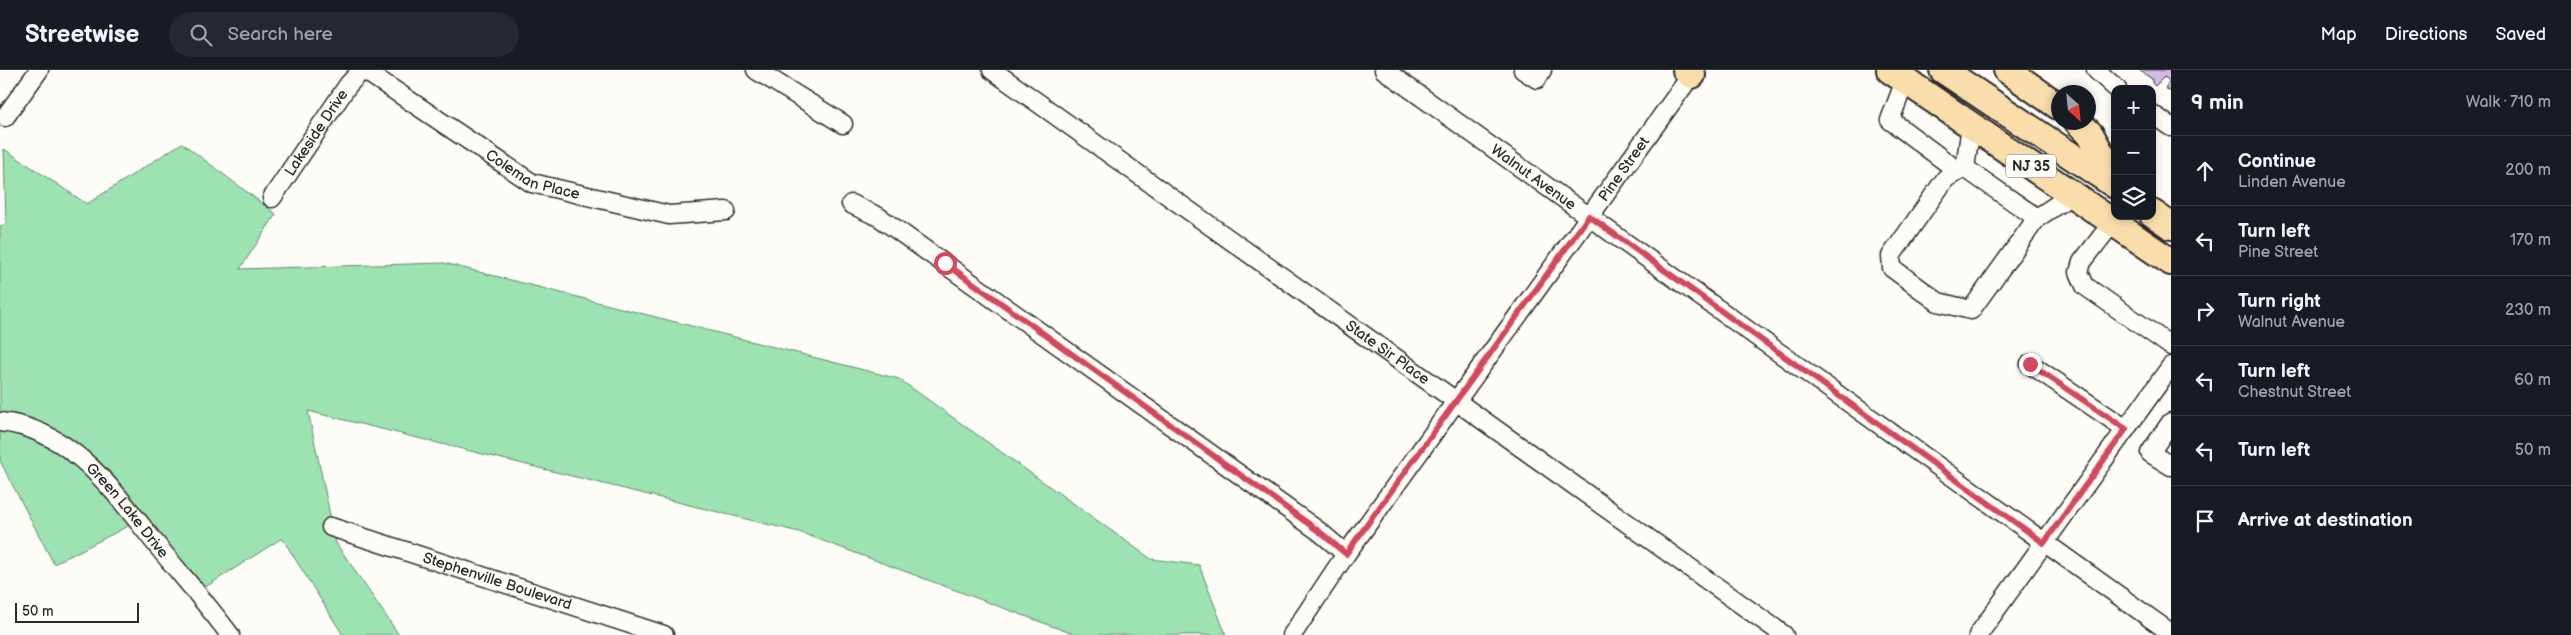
<!DOCTYPE html>
<meta charset="utf-8">
<style>
:root{--surface:#171b24;--page:#242831;--text:#f1f3f6;--muted:#9ea1a6;--line:#363941}
body{margin:0;font-family:"Balsamiq Sans",sans-serif;background:var(--page);color:var(--text)}
.controls{position:absolute;right:15px;top:15px;display:grid;overflow:hidden;border-radius:10px;box-shadow:0 2px 8px #0003}
.controls button{width:45px;height:45px;display:grid;place-items:center;padding:0;border:0;border-bottom:1px solid var(--line);background:var(--surface);color:var(--text);font:25px sans-serif}
.compass{position:absolute;left:2051px;top:15px;width:45px;height:45px;border-radius:50%;background:var(--surface);box-shadow:0 2px 8px #0003;rotate:153deg}
.scale{position:absolute;left:15px;bottom:12px;width:124px;box-sizing:border-box;padding-left:5px;border:2px solid #2b2b2b;border-top:0;font-size:14px;line-height:18px;white-space:nowrap;color:#2b2b2b;-webkit-text-stroke:4px #fdfcf7;paint-order:stroke}
.stop{position:absolute;width:15px;height:15px;margin:-11px;border:4px solid #d1495b;border-radius:50%;background:#fff}
.stop.end{background:#d1495b;border-color:#fff;box-shadow:0 1px 5px #0008}
.list{margin:0;padding:0;list-style:none}
h2{display:flex;justify-content:space-between;align-items:center;height:65px;margin:0;padding:0 20px;font-size:21px}
h2 small{font-size:16px;font-weight:400;color:var(--muted)}
.list li{display:grid;grid-template-columns:32px 1fr auto;gap:15px;align-items:center;box-sizing:border-box;height:70px;padding:0 20px;border-top:1px solid var(--line)}
.list b{display:block;font-size:19px;white-space:nowrap}
.list p{margin:0;font-size:16px;white-space:nowrap;color:var(--muted)}
.list em{font-size:16px;font-style:normal;color:var(--muted)}
.icon{flex:none;width:28px;height:28px;fill:none;stroke:currentColor;stroke-width:2;stroke-linecap:round;stroke-linejoin:round}
.map{position:relative;flex:none;width:2171px;height:565px;overflow:hidden}
header{display:flex;align-items:center;gap:30px;box-sizing:border-box;height:70px;padding:0 25px;background:var(--surface);border-bottom:1px solid var(--line)}
header strong{font-size:24px}
nav{display:flex;gap:28px;margin-inline-start:auto;font-size:18px}
.search{width:350px;height:45px;background:var(--page);display:flex;align-items:center;gap:12px;box-sizing:border-box;padding:0 18px;border-radius:28px;color:var(--muted);font-size:19px}
main{display:flex}
aside{flex:1;background:var(--surface)}
.map>svg:first-child{display:block}
.green{fill:#9ce3b1;stroke:#64876e}
.building{fill:#d2b9e8;stroke:#2b2b2b}
.lines{fill:none;stroke-linecap:round;stroke-linejoin:round}
.minor-casing{stroke:#2b2b2b;stroke-width:21}
.highway-casing{stroke:#2b2b2b;stroke-width:30}
.minor{stroke:#fdfcf7;stroke-width:18}
.highway{stroke:#f9deab;stroke-width:26}
.route{stroke:#d1495b;stroke-width:6}
.labels{text-anchor:middle;stroke-width:5;stroke-linejoin:round;paint-order:stroke}
.shield{fill:#fdfcf7;stroke:#6a6a68;stroke-width:1}
.shield-label{font-size:14px;font-weight:bold;fill:#2b2b2b}
.street-label{font-size:15px;fill:#2b2b2b;stroke:#fdfcf7}
</style>
<header>
<strong>Streetwise</strong>
<div class="search"><svg class="icon" aria-label="search" viewBox="0 0 24 24"><circle cx="10" cy="10" r="6"/><path d="M15 15l6 6"/></svg>Search here</div>
<nav><a>Map</a><a>Directions</a><a>Saved</a></nav>
</header>
<main>
<div class="map">
<svg width="2171" height="565" viewBox="0 0 2171 565">
<rect width="100%" height="100%" fill="#fdfcf7"/>
<filter id="ink" filterUnits="userSpaceOnUse"><feTurbulence type="fractalNoise" baseFrequency=".02" numOctaves="2"/><feDisplacementMap in="SourceGraphic" scale="10" xChannelSelector="R" yChannelSelector="G"/><feConvolveMatrix kernelMatrix="1 2 1 2 8 2 1 2 1" color-interpolation-filters="sRGB"/></filter>
<g filter="url(#ink)">
<!-- green -->
<path class="green" d="M 182,73 L 276,144 L 240,199 L 444,193 L 899,309 L 1151,489 L 1199,495 L 1226,565 L 1076,565 L 799,462 L 308,341 L 336,473 L 399,565 L 343,565 L 282,468 L 193,525 L 136,452 L 54,494 L 0,391 L 0,156 L 6,154 L 4,79 L 87,134 Z"/>
<!-- building -->
<path class="building" d="M 2139,0 L 2171,0 L 2171,22 L 2165,18 L 2170,11 L 2164,7 L 2155,16 L 2152,13 L 2152,9 Z"/>
<g class="lines">
<defs>
<g id="minor">
<path id="s1" d="M 364,0 L 532,113 L 669,145 L 726,141"/>
<path d="M 756,0 L 843,54"/>
<path id="s2" d="M 992,0 L 1784,565"/>
<path id="s3" d="M 1384,0 L 2171,563"/>
<path d="M 1523,0 L 1537,9 L 1542,0"/>
<path d="M 2096,0 L 2117,19"/>
<path d="M 1905,11 L 1890,50 L 1958,101"/>
<path d="M 2152,44 L 2171,57"/>
<path d="M 5,47 L 39,0"/>
<path d="M 1965,98 L 1946,108 L 1891,186 L 1892,198 L 1938,232 L 1971,240 L 2037,148 L 2073,124"/>
<path d="M 1965,98 L 2037,148"/>
<path d="M 1965,98 L 1971,56"/>
<path id="s4" d="M 272,128 L 348,15 L 362,0"/>
<path d="M 851,134 L 879,147 L 1320,462 L 1346,484"/>
<path d="M 2113,152 L 2082,192 L 2079,202 L 2085,216 L 2171,276"/>
<path d="M 2030,294 L 2126,359"/>
<path id="s5" d="M 0,352 C 74,359 117,426 160,479 C 183,507 208,535 230,565"/>
<path d="M 2171,352 L 2150,383 L 2171,396"/>
<path id="s6" d="M 331,457 L 664,565"/>
<path id="s7" d="M 1292,565 L 1346,484 L 1695,0"/>
<path d="M 1978,565 L 2171,296"/>
</g>
<path id="highway" d="M 1686,0 L 1692,5
M 1890,0 L 2171,192
M 1943,0 L 2115,115
M 2007,0 L 2058,36
M 2078,52 L 2090,64 L 2115,108
M 2152,143 L 2171,156"/>
</defs>
<!-- minor casing -->
<use href="#minor" class="minor-casing"/>
<!-- highway casing -->
<use href="#highway" class="highway-casing"/>
<!-- minor -->
<use href="#minor" class="minor"/>
<!-- highway -->
<use href="#highway" class="highway"/>
</g>
</g>
<g class="lines" filter="url(#ink)">
<!-- route -->
<path class="route" d="M 945,193 L 1320,462 L 1346,484 L 1589,146 L 2044,473 L 2126,359 L 2030,294"/>
</g>
<g class="labels">
<!-- shield labels -->
<rect class="shield" x="2006" y="84.5" width="50" height="23" rx="4"/>
<g class="shield-label">
<text x="2031" y="101">NJ 35</text>
</g>
<!-- street labels -->
<g class="street-label">
<text dy="5" stroke="none"><textPath href="#s4" startOffset="79">Lakeside Drive</textPath></text>
<text dy="5" stroke="none"><textPath href="#s7" startOffset="572">Pine Street</textPath></text>
<text dy="5" stroke="none"><textPath href="#s1" startOffset="200">Coleman Place</textPath></text>
<text dy="5" stroke="none"><textPath href="#s3" startOffset="184">Walnut Avenue</textPath></text>
<text dy="5" stroke="none"><textPath href="#s2" startOffset="486">State Sir Place</textPath></text>
<text dy="5" stroke="none"><textPath href="#s5" startOffset="160">Green Lake Drive</textPath></text>
<text dy="5" stroke="none"><textPath href="#s6" startOffset="175">Stephenville Boulevard</textPath></text>
</g>
</g>
</svg>
<div class="controls">
<button>+</button>
<button>−</button>
<button><svg class="icon" aria-label="layers" viewBox="0 0 24 24"><path d="M12 4l9 5-9 5-9-5zM3 14l9 5 9-5"/></svg></button>
</div>
<svg class="compass" viewBox="-18 -18 36 36"><path d="M0-13l5 13h-10z" fill="#e53935"/><path d="M0 13l5-13h-10z" fill="#9ea1a6"/></svg>
<div class="scale">50 m</div>
<div class="stop" style="left:945px;top:193px"></div>
<div class="stop end" style="left:2030px;top:294px"></div>
</div>
<aside>
<h2>9 min<small>Walk · 710 m</small></h2>
<ul class="list">
<li><svg class="icon" aria-label="ahead" viewBox="0 0 24 24"><path d="M12 20V5M6 11l6-6 6 6"/></svg><div><b>Continue</b><p>Linden Avenue</p></div><em>200 m</em></li>
<li><svg class="icon" aria-label="left" viewBox="0 0 24 24"><path d="M17 20v-9H6M10 6l-5 5 5 5"/></svg><div><b>Turn left</b><p>Pine Street</p></div><em>170 m</em></li>
<li><svg class="icon" aria-label="right" viewBox="0 0 24 24"><path d="M7 20v-9h11M14 6l5 5-5 5"/></svg><div><b>Turn right</b><p>Walnut Avenue</p></div><em>230 m</em></li>
<li><svg class="icon" aria-label="left" viewBox="0 0 24 24"><path d="M17 20v-9H6M10 6l-5 5 5 5"/></svg><div><b>Turn left</b><p>Chestnut Street</p></div><em>60 m</em></li>
<li><svg class="icon" aria-label="left" viewBox="0 0 24 24"><path d="M17 20v-9H6M10 6l-5 5 5 5"/></svg><div><b>Turn left</b></div><em>50 m</em></li>
<li><svg class="icon" aria-label="arrive" viewBox="0 0 24 24"><path d="M6 21V4h12l-3 4 3 4H6"/></svg><div><b>Arrive at destination</b></div></li>
</ul>
</aside>
</main>
